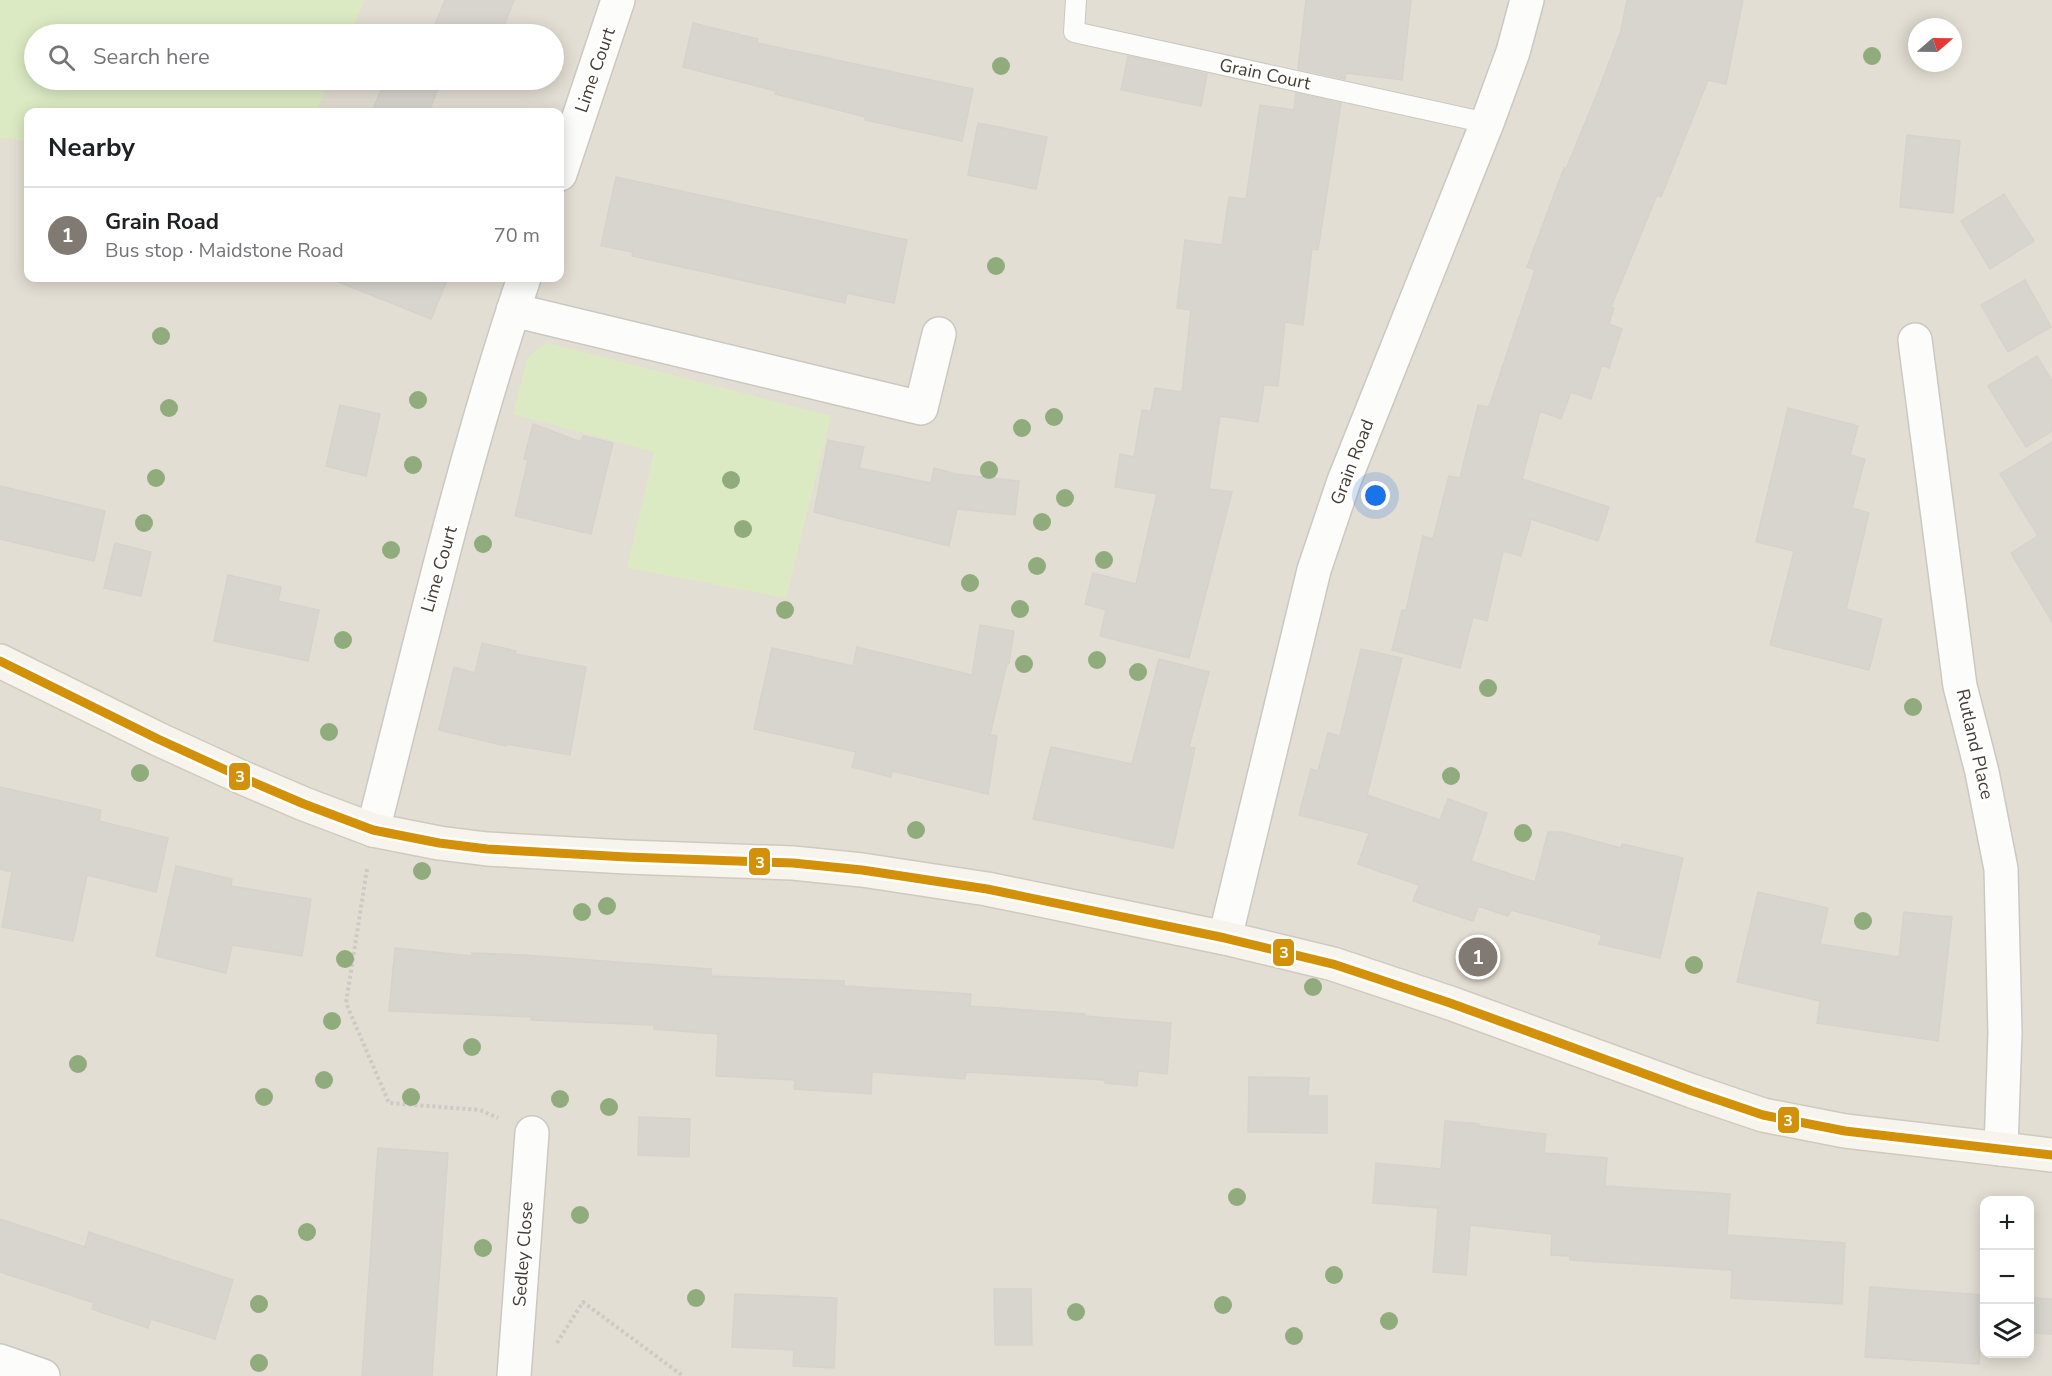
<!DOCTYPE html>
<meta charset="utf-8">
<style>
:root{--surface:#fff;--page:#f2f2f2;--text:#202124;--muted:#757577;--line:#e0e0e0;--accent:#807a72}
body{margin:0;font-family:"Nunito Sans",sans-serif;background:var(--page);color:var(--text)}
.controls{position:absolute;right:18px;bottom:18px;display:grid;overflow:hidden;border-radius:12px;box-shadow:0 3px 15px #0003}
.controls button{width:54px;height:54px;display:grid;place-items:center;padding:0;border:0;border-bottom:2px solid var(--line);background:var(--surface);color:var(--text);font:30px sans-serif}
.compass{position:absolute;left:1908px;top:18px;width:54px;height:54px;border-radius:50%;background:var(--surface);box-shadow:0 3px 15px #0003;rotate:70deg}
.you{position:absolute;left:1376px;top:496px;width:21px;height:21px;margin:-15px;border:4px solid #fff;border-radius:50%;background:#1a73e8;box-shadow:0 0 0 9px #1a73e833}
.badge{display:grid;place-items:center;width:39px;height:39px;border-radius:50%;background:var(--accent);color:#fff;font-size:20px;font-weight:700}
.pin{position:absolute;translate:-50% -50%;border:3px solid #fff;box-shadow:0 2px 6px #0006}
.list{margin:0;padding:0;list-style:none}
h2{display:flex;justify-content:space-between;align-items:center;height:78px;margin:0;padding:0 24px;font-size:26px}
h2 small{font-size:20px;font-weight:400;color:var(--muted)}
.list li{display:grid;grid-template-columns:39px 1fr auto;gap:18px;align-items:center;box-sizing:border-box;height:96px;padding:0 24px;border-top:2px solid var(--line)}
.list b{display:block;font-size:22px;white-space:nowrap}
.list p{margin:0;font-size:20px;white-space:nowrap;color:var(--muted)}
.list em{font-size:20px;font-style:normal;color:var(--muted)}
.icon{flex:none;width:33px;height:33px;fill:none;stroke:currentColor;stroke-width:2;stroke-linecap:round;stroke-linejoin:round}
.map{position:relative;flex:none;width:2052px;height:1376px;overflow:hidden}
.search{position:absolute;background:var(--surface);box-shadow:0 3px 15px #0003;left:24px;top:24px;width:540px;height:66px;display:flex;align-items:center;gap:15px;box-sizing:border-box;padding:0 21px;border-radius:33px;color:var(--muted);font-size:22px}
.panel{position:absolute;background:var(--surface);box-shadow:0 3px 15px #0003;left:24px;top:108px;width:540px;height:174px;border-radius:12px}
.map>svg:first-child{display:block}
.residential{fill:#e3ded3;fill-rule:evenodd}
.green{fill:#dceac4}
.building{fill:#d8d5cf;stroke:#d6d3cc;stroke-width:1.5}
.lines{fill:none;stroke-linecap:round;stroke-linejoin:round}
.lane-casing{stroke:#cbc8c2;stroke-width:22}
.street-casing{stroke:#cbc8c2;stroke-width:36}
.secondary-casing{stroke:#cfcabe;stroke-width:36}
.path{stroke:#cdcac6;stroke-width:4;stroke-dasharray:3 3;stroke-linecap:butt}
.lane{stroke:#fcfcfb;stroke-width:20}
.street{stroke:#fcfcfb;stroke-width:33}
.secondary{stroke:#f6f4ed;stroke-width:33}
.bus-1-casing{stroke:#fff;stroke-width:14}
.bus-1{stroke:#d3910a;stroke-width:9}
.tree{fill:#91ac7c}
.labels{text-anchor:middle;stroke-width:5;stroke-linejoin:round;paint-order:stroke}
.street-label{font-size:18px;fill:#443d33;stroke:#fff}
.line-badge{stroke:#fff;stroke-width:2}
.badge-label{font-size:16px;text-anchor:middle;font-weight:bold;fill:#fff}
</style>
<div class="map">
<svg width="2052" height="1376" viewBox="0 0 2052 1376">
<rect width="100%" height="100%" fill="#eeece6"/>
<!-- residential -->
<path class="residential" d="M 0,0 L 2052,0 L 2052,1376 L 0,1376 ZM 1917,27 L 1953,27 L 1953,63 L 1917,63 ZM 34,34 L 554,34 L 554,80 L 34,80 ZM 28,112 L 560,112 L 560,278 L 28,278 ZM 1984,1200 L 2030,1200 L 2030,1354 L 1984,1354 Z"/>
<!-- green -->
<path class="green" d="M 0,0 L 365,0 L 350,34 L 34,34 L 34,80 L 330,80 L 316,112 L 28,112 L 28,142 L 0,137 Z
M 548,343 L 831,416 L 786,598 L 627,568 L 654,452 L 513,414 L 527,359 L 536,350 Z"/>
<!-- building -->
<path class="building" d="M 445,0 L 514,0 L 501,34 L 431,34 Z
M 1306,0 L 1411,0 L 1402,80 L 1346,73 L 1345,79 L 1298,69 Z
M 1627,0 L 1743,0 L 1726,84 L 1708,80 L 1661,197 L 1657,195 L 1611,307 L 1614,308 L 1609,324 L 1622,329 L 1609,368 L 1602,365 L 1591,399 L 1571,392 L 1561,419 L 1540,411 L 1522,479 L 1609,507 L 1598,541 L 1531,519 L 1521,556 L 1503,551 L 1487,621 L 1473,617 L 1460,668 L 1392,650 L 1402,610 L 1406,610 L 1423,536 L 1433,539 L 1449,476 L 1460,478 L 1478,405 L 1489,407 L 1535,270 L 1527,267 L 1564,168 L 1566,169 L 1597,94 L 1621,31 Z
M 693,23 L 758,39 L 757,43 L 973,89 L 962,141 L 865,120 L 866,117 L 775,94 L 776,91 L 683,67 Z
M 1128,56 L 1207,74 L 1201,106 L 1121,90 Z
M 385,80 L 441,80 L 429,112 L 372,112 Z
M 1296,93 L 1341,103 L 1318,250 L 1312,249 L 1303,325 L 1285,322 L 1278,386 L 1264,385 L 1258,422 L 1220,416 L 1209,489 L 1232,492 L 1189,658 L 1100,636 L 1106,610 L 1085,604 L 1093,573 L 1136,584 L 1157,494 L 1115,487 L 1120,454 L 1134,457 L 1142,410 L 1151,411 L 1155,388 L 1182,392 L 1191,310 L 1177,308 L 1185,240 L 1222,245 L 1229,197 L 1246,199 L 1260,105 L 1294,110 Z
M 978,123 L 1047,137 L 1036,189 L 968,175 Z
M 1907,135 L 1960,141 L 1953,213 L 1900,207 Z
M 616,177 L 907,240 L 894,303 L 847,293 L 845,303 L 632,256 L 633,252 L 601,246 Z
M 2004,194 L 2034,241 L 1990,269 L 1961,221 Z
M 332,278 L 448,278 L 431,319 L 331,279 Z
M 2025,280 L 2051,327 L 2008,352 L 1981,305 Z
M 2037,356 L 2052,381 L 2052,431 L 2026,447 L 1988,386 Z
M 340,405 L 380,414 L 366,476 L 326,466 Z
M 1788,408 L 1858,426 L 1850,455 L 1865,459 L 1852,508 L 1869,513 L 1846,609 L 1882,619 L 1869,670 L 1770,645 L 1794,551 L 1756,542 Z
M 533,424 L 581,442 L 583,436 L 613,443 L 591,534 L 515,516 L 528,460 L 524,459 Z
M 828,440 L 864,447 L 859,468 L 931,483 L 934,468 L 956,474 L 1019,481 L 1015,515 L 957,509 L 949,546 L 814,512 Z
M 2052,442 L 2052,622 L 2011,553 L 2038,536 L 2000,474 Z
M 0,486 L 105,511 L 94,561 L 0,539 Z
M 115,543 L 151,552 L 141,596 L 104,588 Z
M 228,575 L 281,587 L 278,601 L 319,610 L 308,661 L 214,641 Z
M 980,625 L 1014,631 L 1009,663 L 1007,663 L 990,735 L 997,736 L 988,794 L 892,771 L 891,777 L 852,767 L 856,752 L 754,729 L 772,648 L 853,666 L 857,647 L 972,675 Z
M 482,643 L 516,651 L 515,654 L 586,667 L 570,755 L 506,744 L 506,746 L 439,730 L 454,667 L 475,673 Z
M 1361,649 L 1402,658 L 1367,795 L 1440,820 L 1448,799 L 1487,813 L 1471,861 L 1535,882 L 1548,832 L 1562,832 L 1621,848 L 1622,844 L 1683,858 L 1660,958 L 1599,944 L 1602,935 L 1511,910 L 1508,916 L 1478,906 L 1473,921 L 1413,901 L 1419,885 L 1358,864 L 1369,833 L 1299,815 L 1311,769 L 1318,771 L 1328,733 L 1340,736 Z
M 1159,659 L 1209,672 L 1189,747 L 1195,748 L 1173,848 L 1033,819 L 1051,747 L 1132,764 Z
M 0,787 L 101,810 L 99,821 L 168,838 L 156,892 L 87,875 L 73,941 L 2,927 L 12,872 L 0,869 Z
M 176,866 L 232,879 L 231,886 L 311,899 L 302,956 L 232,945 L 226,973 L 156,956 Z
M 1758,892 L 1828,908 L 1820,944 L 1899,957 L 1904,912 L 1952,917 L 1938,1041 L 1817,1023 L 1820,1001 L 1737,982 Z
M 395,948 L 472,956 L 472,953 L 524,955 L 711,969 L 711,976 L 844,981 L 844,986 L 971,994 L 970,1006 L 1085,1014 L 1084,1016 L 1171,1023 L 1167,1074 L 1138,1071 L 1137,1086 L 1105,1083 L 1105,1080 L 966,1072 L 965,1079 L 872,1072 L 871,1094 L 794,1089 L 795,1080 L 716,1076 L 718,1034 L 654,1029 L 654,1025 L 531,1020 L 532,1017 L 389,1011 Z
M 1249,1077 L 1309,1078 L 1308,1096 L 1327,1096 L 1327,1133 L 1248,1132 Z
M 639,1117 L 690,1119 L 689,1157 L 638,1155 Z
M 1445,1121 L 1479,1124 L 1478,1126 L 1546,1134 L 1544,1153 L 1607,1158 L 1605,1186 L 1730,1194 L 1727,1235 L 1845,1243 L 1842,1304 L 1731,1298 L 1732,1270 L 1570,1260 L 1570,1256 L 1551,1255 L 1552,1234 L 1470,1225 L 1466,1275 L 1433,1272 L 1438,1208 L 1373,1203 L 1376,1163 L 1441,1169 Z
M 378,1148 L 448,1153 L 432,1376 L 362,1376 Z
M 0,1219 L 85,1247 L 89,1232 L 233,1280 L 215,1339 L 151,1319 L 148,1328 L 92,1309 L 94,1303 L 0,1272 Z
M 1870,1287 L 1984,1295 L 1984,1330 L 1981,1330 L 1979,1364 L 1865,1357 Z
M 994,1289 L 1031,1289 L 1032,1345 L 995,1345 Z
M 735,1294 L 837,1298 L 834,1368 L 793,1366 L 794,1350 L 732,1347 Z
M 2030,1298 L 2052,1299 L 2052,1334 L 2030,1333 Z"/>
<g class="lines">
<defs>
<path id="lane" d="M 1076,0 L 1074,32 L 1487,123"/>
<path id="street" d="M 560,174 L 618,0
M 513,310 L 921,408 L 939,334
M 1915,340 L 1960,686 L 1982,772 L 2001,869 L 2005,1033 L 2001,1149
M 373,830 C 420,646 463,458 524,278
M 1225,938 L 1314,570 L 1344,481 L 1487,123 L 1513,52 L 1527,0
M 0,1361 L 43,1376
M 514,1376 L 532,1133"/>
<path id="secondary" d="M 0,661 L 158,739 L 241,777 L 304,804 L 373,830 L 439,843 L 487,849 L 627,857 L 793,863 L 862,870 L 987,889 L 1225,938 L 1333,964 L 1450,1003 L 1692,1091 L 1763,1115 L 1845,1131 L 2052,1155"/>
</defs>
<!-- lane casing -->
<use href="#lane" class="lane-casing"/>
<!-- street casing -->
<use href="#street" class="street-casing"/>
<!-- secondary casing -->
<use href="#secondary" class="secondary-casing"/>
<!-- path -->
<path class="path" d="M 367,869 L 346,1003 L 389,1103 L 480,1110 L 498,1118
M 557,1343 L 583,1302 L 683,1376"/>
<!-- lane -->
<use href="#lane" class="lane"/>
<!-- street -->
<use href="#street" class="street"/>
<!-- secondary -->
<use href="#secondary" class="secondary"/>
<defs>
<path id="bus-1" d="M 0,661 L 158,739 L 241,777 L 304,804 L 373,830 L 439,843 L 487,849 L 627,857 L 793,863 L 862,870 L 987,889 L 1225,938 L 1333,964 L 1450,1003 L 1692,1091 L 1763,1115 L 1845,1131 L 2052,1155"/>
</defs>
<!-- bus-1 casing -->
<use href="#bus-1" class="bus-1-casing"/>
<!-- bus-1 -->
<use href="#bus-1" class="bus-1"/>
</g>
<!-- trees -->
<g class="tree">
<circle cx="1872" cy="56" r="9"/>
<circle cx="1001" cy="66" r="9"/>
<circle cx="996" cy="266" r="9"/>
<circle cx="161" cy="336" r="9"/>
<circle cx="418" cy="400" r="9"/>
<circle cx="169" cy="408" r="9"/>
<circle cx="1054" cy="417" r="9"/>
<circle cx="1022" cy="428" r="9"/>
<circle cx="413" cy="465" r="9"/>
<circle cx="989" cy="470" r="9"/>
<circle cx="156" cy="478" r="9"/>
<circle cx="731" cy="480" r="9"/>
<circle cx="1065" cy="498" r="9"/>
<circle cx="1042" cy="522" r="9"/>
<circle cx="144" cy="523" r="9"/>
<circle cx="743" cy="529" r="9"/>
<circle cx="483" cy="544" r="9"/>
<circle cx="391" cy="550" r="9"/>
<circle cx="1104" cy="560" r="9"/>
<circle cx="1037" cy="566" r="9"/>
<circle cx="970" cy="583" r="9"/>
<circle cx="1020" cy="609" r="9"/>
<circle cx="785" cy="610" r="9"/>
<circle cx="343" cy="640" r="9"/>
<circle cx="1097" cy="660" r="9"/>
<circle cx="1024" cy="664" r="9"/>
<circle cx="1138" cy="672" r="9"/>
<circle cx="1488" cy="688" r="9"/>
<circle cx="1913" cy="707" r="9"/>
<circle cx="329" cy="732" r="9"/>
<circle cx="140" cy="773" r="9"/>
<circle cx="1451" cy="776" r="9"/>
<circle cx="916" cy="830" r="9"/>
<circle cx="1523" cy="833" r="9"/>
<circle cx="422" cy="871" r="9"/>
<circle cx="607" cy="906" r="9"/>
<circle cx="582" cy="912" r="9"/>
<circle cx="1863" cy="921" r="9"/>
<circle cx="345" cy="959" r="9"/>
<circle cx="1694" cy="965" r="9"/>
<circle cx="1313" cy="987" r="9"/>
<circle cx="332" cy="1021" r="9"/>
<circle cx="472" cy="1047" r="9"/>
<circle cx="78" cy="1064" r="9"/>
<circle cx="324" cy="1080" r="9"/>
<circle cx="264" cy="1097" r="9"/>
<circle cx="411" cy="1097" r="9"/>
<circle cx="560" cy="1099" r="9"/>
<circle cx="609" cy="1107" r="9"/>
<circle cx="1237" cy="1197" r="9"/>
<circle cx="580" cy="1215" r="9"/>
<circle cx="307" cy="1232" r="9"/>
<circle cx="483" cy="1248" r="9"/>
<circle cx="1334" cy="1275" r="9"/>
<circle cx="696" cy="1298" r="9"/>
<circle cx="259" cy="1304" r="9"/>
<circle cx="1223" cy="1305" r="9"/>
<circle cx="1076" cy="1312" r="9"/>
<circle cx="1389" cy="1321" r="9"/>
<circle cx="1294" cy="1336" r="9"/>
<circle cx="259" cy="1363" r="9"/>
</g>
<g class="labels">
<!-- street labels -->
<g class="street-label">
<text transform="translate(595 70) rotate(-71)" y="6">Lime Court</text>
<text transform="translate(1265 74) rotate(12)" y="6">Grain Court</text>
<text transform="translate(1352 462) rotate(-69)" y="6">Grain Road</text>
<text transform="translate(439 569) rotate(-74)" y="6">Lime Court</text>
<text transform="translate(1975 744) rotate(77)" y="6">Rutland Place</text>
<text transform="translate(523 1254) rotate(-86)" y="6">Sedley Close</text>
</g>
</g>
<g class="line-badge">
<rect x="228" y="762" width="23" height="29" rx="6" fill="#d3910a"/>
<rect x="748" y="847" width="23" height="29" rx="6" fill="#d3910a"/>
<rect x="1272" y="938" width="23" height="29" rx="6" fill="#d3910a"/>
<rect x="1777" y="1106" width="23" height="28" rx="6" fill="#d3910a"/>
</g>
<g class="badge-label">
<text x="240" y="782">3</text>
<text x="760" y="868">3</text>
<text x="1284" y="958">3</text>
<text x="1788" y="1126">3</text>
</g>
</svg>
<div class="controls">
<button>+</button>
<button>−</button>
<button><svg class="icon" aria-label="layers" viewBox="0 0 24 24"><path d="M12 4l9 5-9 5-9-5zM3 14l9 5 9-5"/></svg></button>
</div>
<svg class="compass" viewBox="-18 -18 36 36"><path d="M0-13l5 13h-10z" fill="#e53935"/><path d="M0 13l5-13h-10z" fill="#757577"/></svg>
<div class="you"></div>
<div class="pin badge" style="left:1478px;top:957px">1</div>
<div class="search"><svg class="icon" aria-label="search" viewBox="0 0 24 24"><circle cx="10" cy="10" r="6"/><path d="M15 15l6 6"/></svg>Search here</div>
<section class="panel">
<h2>Nearby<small></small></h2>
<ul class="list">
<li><span class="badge">1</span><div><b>Grain Road</b><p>Bus stop · Maidstone Road</p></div><em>70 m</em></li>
</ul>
</section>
</div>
